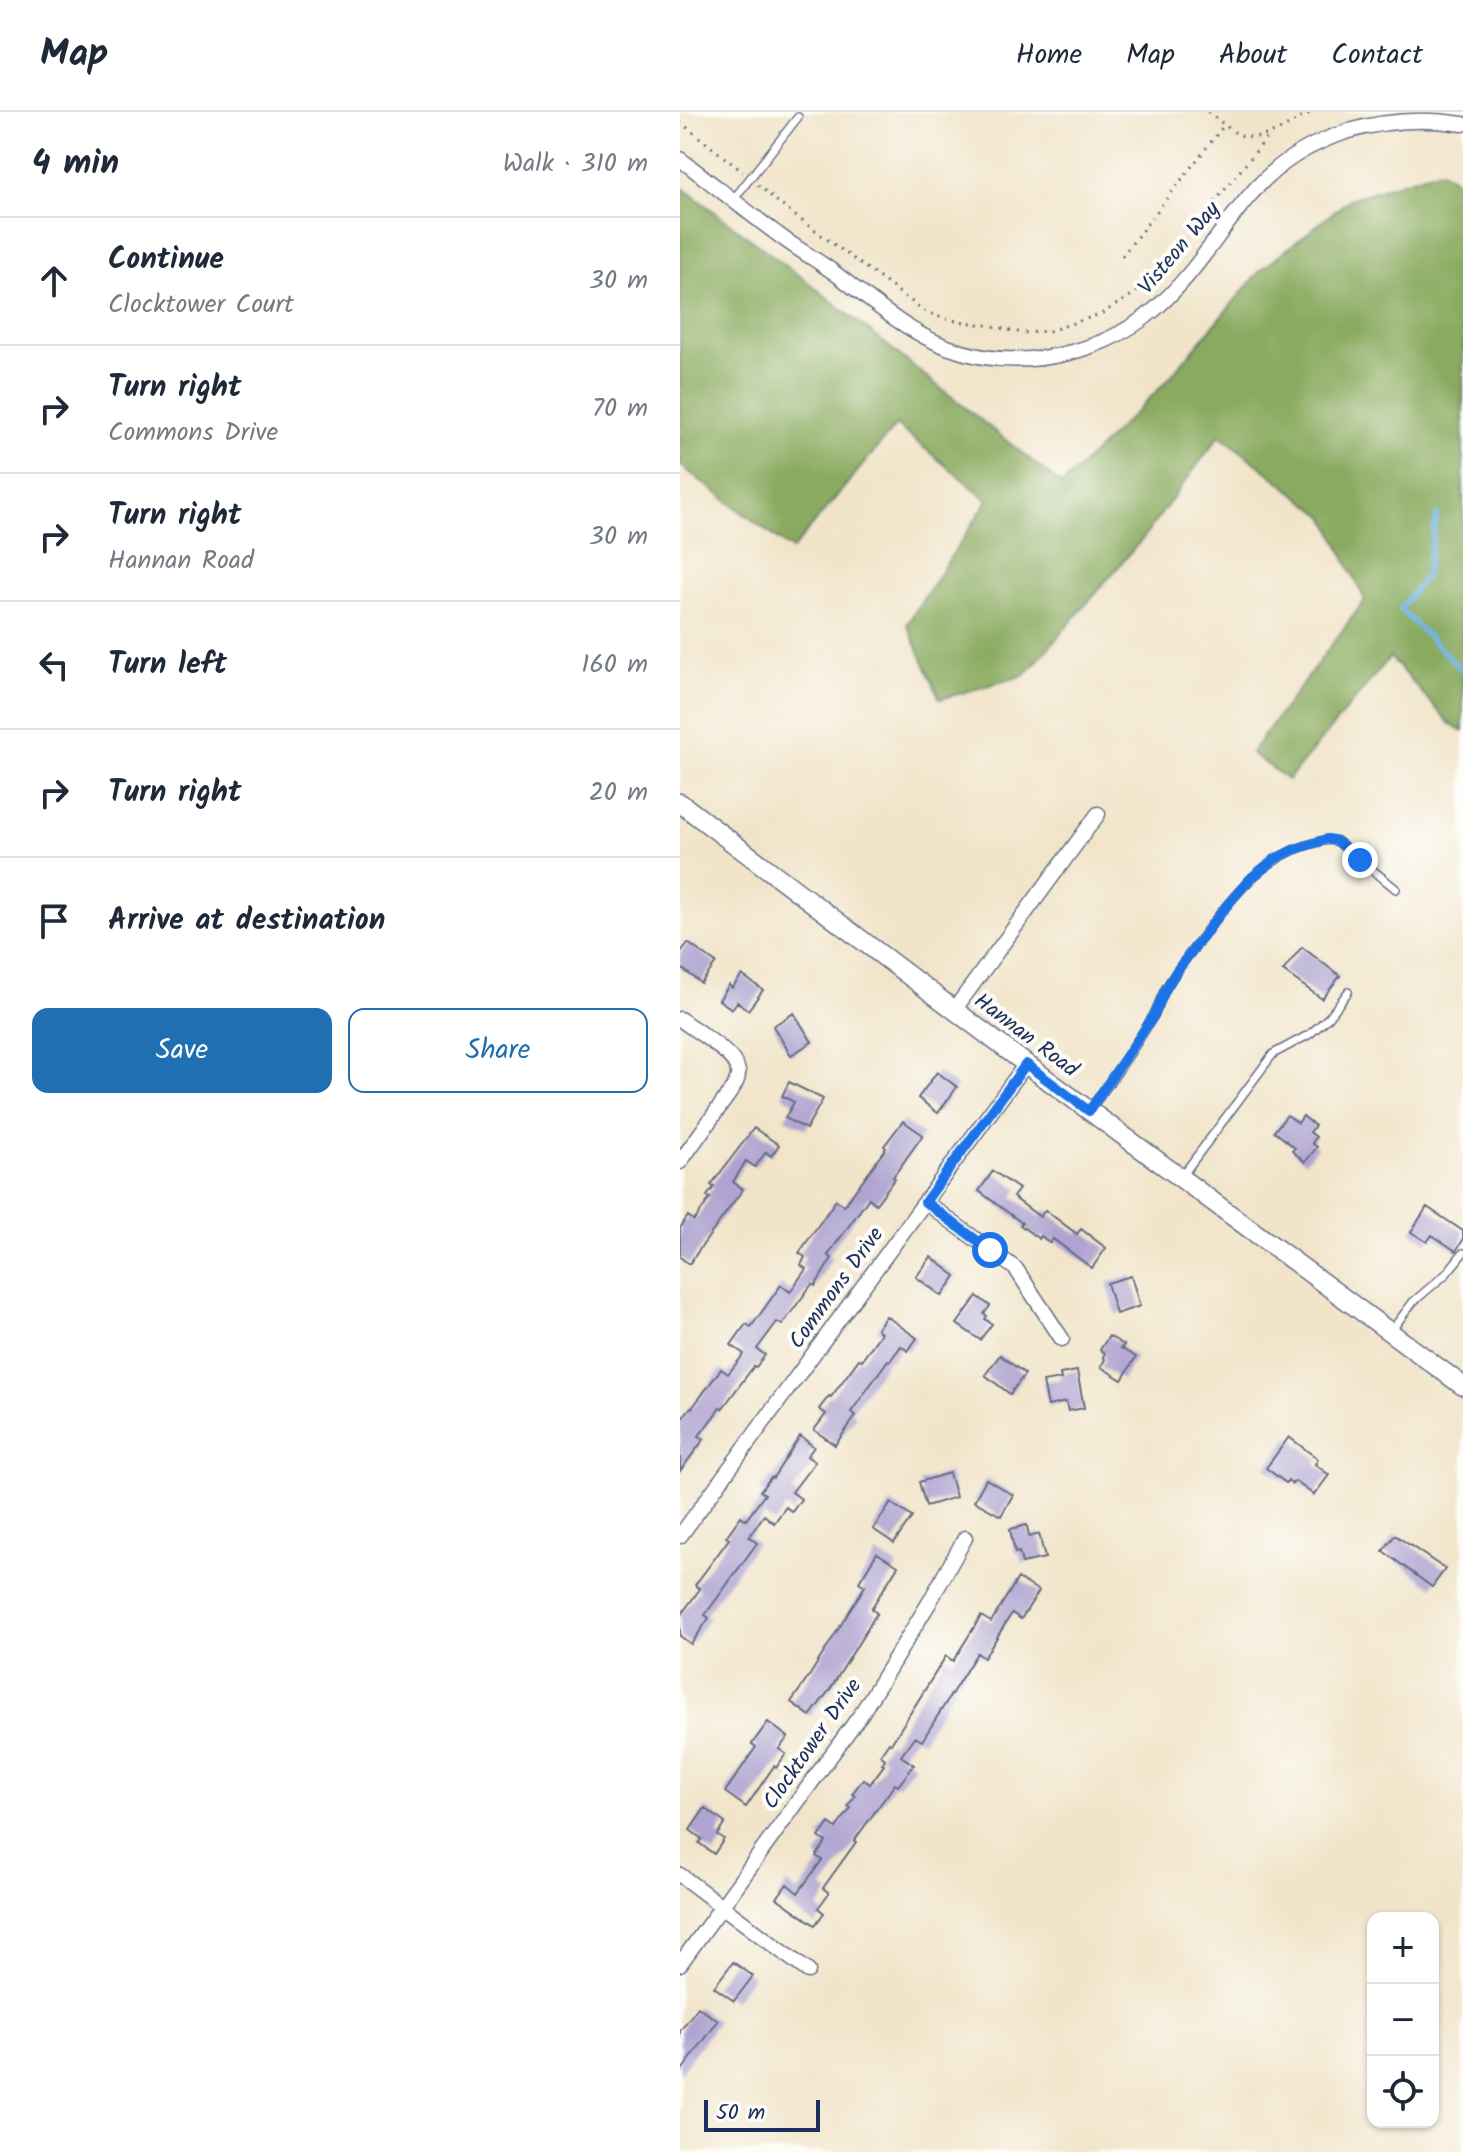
<!DOCTYPE html>
<meta charset="utf-8">
<style>
:root{--surface:#fff;--page:#f2f2f3;--text:#1f2937;--muted:#747a83;--line:#e0e1e3;--accent:#1f6fb2}
body{margin:0;font-family:Kalam,sans-serif;background:var(--page);color:var(--text)}
.controls{position:absolute;right:24px;bottom:24px;display:grid;overflow:hidden;border-radius:16px;box-shadow:0 2px 6px #0004}
.controls button{width:72px;height:72px;display:grid;place-items:center;padding:0;border:0;border-bottom:2px solid var(--line);background:var(--surface);color:var(--text);font:40px sans-serif}
.scale{position:absolute;left:24px;bottom:20px;width:116px;box-sizing:border-box;padding-left:8px;border:4px solid #1b2f5e;border-top:0;font-size:22px;line-height:28px;white-space:nowrap;color:#1b2f5e;-webkit-text-stroke:6px #fdfcf7;paint-order:stroke}
.stop{position:absolute;width:24px;height:24px;margin:-18px;border:6px solid #1a73e8;border-radius:50%;background:#fff}
.stop.end{background:#1a73e8;border-color:#fff;box-shadow:0 2px 8px #0008}
.list{margin:0;padding:0;list-style:none}
h2{display:flex;justify-content:space-between;align-items:center;height:104px;margin:0;padding:0 32px;font-size:34px}
h2 small{font-size:26px;font-weight:400;color:var(--muted)}
.list li{display:grid;grid-template-columns:52px 1fr auto;gap:24px;align-items:center;box-sizing:border-box;height:128px;padding:0 32px;border-top:2px solid var(--line)}
.list b{display:block;font-size:30px;white-space:nowrap}
.list p{margin:0;font-size:26px;white-space:nowrap;color:var(--muted)}
.list em{font-size:26px;font-style:normal;color:var(--muted)}
.actions{display:flex;gap:16px;padding:24px 32px}
.actions a{flex:1;padding:18px 0;border:2px solid var(--accent);border-radius:16px;text-align:center;font-size:28px;color:var(--accent)}
.actions .main{background:var(--accent);color:#fff}
.icon{flex:none;width:44px;height:44px;fill:none;stroke:currentColor;stroke-width:2;stroke-linecap:round;stroke-linejoin:round}
.map{position:relative;flex:none;width:783px;height:2040px;overflow:hidden}
header{display:flex;align-items:center;gap:48px;box-sizing:border-box;height:112px;padding:0 40px;background:var(--surface);border-bottom:2px solid var(--line)}
header strong{font-size:38px}
nav{display:flex;gap:44px;margin-inline-start:auto;font-size:28px}
main{display:flex}
aside{flex:1;background:var(--surface)}
.map>svg:first-child{display:block}
.forest{fill:#89aa5f;stroke:#526c5e;stroke-width:2}
.lines{fill:none;stroke-linecap:round;stroke-linejoin:round}
.stream{stroke:#6fb6e6;stroke-width:5}
.building{fill:#afa4d1}
.service-casing{stroke:#666e83;stroke-width:10}
.minor-casing{stroke:#666e83;stroke-width:17}
.tertiary-casing{stroke:#666e83;stroke-width:21}
.path{stroke:#666e83;stroke-width:3;stroke-dasharray:2 6;stroke-linecap:butt}
.service{stroke:#fff;stroke-width:7}
.minor{stroke:#fff;stroke-width:14}
.tertiary{stroke:#fff;stroke-width:18}
.route{stroke:#1a73e8;stroke-width:10}
.labels{text-anchor:middle;stroke-width:8;stroke-linejoin:round;paint-order:stroke}
.street-label{font-size:22px;fill:#1b2f5e;stroke:#fdfcf7}
</style>
<header>
<strong>Map</strong>
<nav><a>Home</a><a>Map</a><a>About</a><a>Contact</a></nav>
</header>
<main>
<aside>
<h2>4 min<small>Walk · 310 m</small></h2>
<ul class="list">
<li><svg class="icon" aria-label="ahead" viewBox="0 0 24 24"><path d="M12 20V5M6 11l6-6 6 6"/></svg><div><b>Continue</b><p>Clocktower Court</p></div><em>30 m</em></li>
<li><svg class="icon" aria-label="right" viewBox="0 0 24 24"><path d="M7 20v-9h11M14 6l5 5-5 5"/></svg><div><b>Turn right</b><p>Commons Drive</p></div><em>70 m</em></li>
<li><svg class="icon" aria-label="right" viewBox="0 0 24 24"><path d="M7 20v-9h11M14 6l5 5-5 5"/></svg><div><b>Turn right</b><p>Hannan Road</p></div><em>30 m</em></li>
<li><svg class="icon" aria-label="left" viewBox="0 0 24 24"><path d="M17 20v-9H6M10 6l-5 5 5 5"/></svg><div><b>Turn left</b></div><em>160 m</em></li>
<li><svg class="icon" aria-label="right" viewBox="0 0 24 24"><path d="M7 20v-9h11M14 6l5 5-5 5"/></svg><div><b>Turn right</b></div><em>20 m</em></li>
<li><svg class="icon" aria-label="arrive" viewBox="0 0 24 24"><path d="M6 21V4h12l-3 4 3 4H6"/></svg><div><b>Arrive at destination</b></div></li>
</ul>
<div class="actions"><a class="main">Save</a><a>Share</a></div>
</aside>
<div class="map">
<svg width="783" height="2040" viewBox="0 0 783 2040">
<rect width="100%" height="100%" fill="#fdfcf7"/>
<filter id="ink" filterUnits="userSpaceOnUse"><feTurbulence type="fractalNoise" baseFrequency=".0125" numOctaves="2"/><feDisplacementMap in="SourceGraphic" scale="16" xChannelSelector="R" yChannelSelector="G"/><feConvolveMatrix kernelMatrix="1 2 1 2 8 2 1 2 1" color-interpolation-filters="sRGB"/></filter>
<filter id="wash" filterUnits="userSpaceOnUse"><feTurbulence type="fractalNoise" baseFrequency=".006" numOctaves="4" result="noise"/><feDisplacementMap in="SourceGraphic" scale="32" xChannelSelector="R" yChannelSelector="G"/><feGaussianBlur stdDeviation="1.8" result="paint"/><feColorMatrix in="noise" values="0 0 0 0 0 0 0 0 0 0 0 0 0 0 0 0 0 1.4 0 .05"/><feComposite in="paint" operator="in"/></filter>
<g filter="url(#wash)">
<rect width="100%" height="100%" fill="#f1e4c9"/>
<!-- forest -->
<path class="forest" d="M 760,58 L 783,73 L 783,619 L 770,612 L 710,545 L 608,668 L 571,641 L 685,488 L 646,406 L 540,323 L 463,426 L 345,563 L 260,587 L 227,512 L 308,388 L 216,313 L 112,438 L 0,353 L 0,74 L 133,174 L 382,373 L 485,271 L 579,160 L 670,87 Z"/>
<g class="lines">
<!-- stream -->
<path class="stream" d="M 757,403 L 746,463 L 720,497 L 783,559"/>
</g>
<g id="blocks">
<!-- building -->
<path class="building" d="M 8,831 L 36,851 L 21,871 L 0,855 L 0,841 Z
M 622,835 L 660,864 L 642,887 L 603,859 Z
M 62,863 L 83,878 L 68,898 L 57,890 L 52,897 L 39,888 L 49,873 L 52,876 Z
M 114,901 L 132,930 L 111,943 L 93,914 Z
M 257,960 L 277,975 L 258,1001 L 238,986 Z
M 109,970 L 143,987 L 126,1017 L 105,1006 L 114,990 L 102,984 Z
M 607,1003 L 618,1011 L 623,1004 L 635,1014 L 630,1020 L 636,1025 L 632,1031 L 637,1035 L 625,1050 L 612,1039 L 615,1036 L 594,1019 Z
M 223,1009 L 243,1023 L 213,1065 L 215,1066 L 196,1092 L 189,1086 L 148,1143 L 152,1146 L 135,1174 L 132,1172 L 102,1213 L 97,1210 L 77,1237 L 85,1243 L 76,1255 L 74,1254 L 42,1297 L 40,1296 L 19,1324 L 24,1327 L 0,1359 L 0,1309 L 11,1295 L 12,1296 L 41,1257 L 48,1262 L 64,1242 L 51,1233 L 66,1212 L 71,1215 L 101,1173 L 110,1180 L 126,1157 L 121,1153 L 125,1145 L 119,1141 L 156,1088 L 164,1094 L 206,1036 L 204,1034 Z
M 74,1016 L 99,1033 L 91,1044 L 86,1040 L 75,1055 L 66,1049 L 53,1070 L 63,1077 L 9,1152 L 0,1145 L 0,1116 L 8,1104 L 14,1109 L 30,1086 L 27,1084 L 34,1075 L 31,1073 Z
M 313,1059 L 339,1077 L 333,1085 L 360,1105 L 365,1098 L 397,1122 L 401,1117 L 426,1136 L 412,1156 L 373,1127 L 370,1131 L 361,1124 L 359,1127 L 340,1113 L 342,1111 L 299,1079 Z
M 747,1095 L 783,1119 L 783,1128 L 776,1139 L 752,1123 L 747,1130 L 731,1120 Z
M 251,1145 L 276,1164 L 262,1184 L 236,1165 Z
M 451,1164 L 460,1194 L 436,1202 L 427,1171 Z
M 297,1184 L 310,1194 L 304,1202 L 307,1204 L 305,1207 L 312,1212 L 300,1228 L 277,1212 Z
M 206,1204 L 237,1226 L 228,1239 L 221,1234 L 210,1249 L 208,1248 L 171,1300 L 176,1304 L 155,1333 L 134,1318 L 146,1302 L 139,1297 L 149,1284 L 151,1285 L 179,1247 L 182,1248 L 201,1221 L 197,1217 Z
M 429,1224 L 444,1233 L 441,1236 L 456,1245 L 442,1268 L 421,1255 L 425,1247 L 423,1245 L 425,1241 L 420,1238 Z
M 320,1243 L 345,1262 L 330,1282 L 305,1263 Z
M 397,1259 L 404,1296 L 388,1299 L 386,1290 L 368,1294 L 363,1270 L 381,1267 L 380,1262 Z
M 120,1324 L 134,1335 L 127,1344 L 135,1350 L 112,1380 L 121,1387 L 112,1400 L 106,1395 L 94,1411 L 84,1403 L 69,1425 L 77,1431 L 25,1503 L 29,1506 L 11,1532 L 0,1524 L 0,1504 L 20,1477 L 15,1473 L 49,1427 L 46,1425 L 61,1404 L 66,1408 L 85,1382 L 80,1379 L 91,1365 L 93,1366 Z
M 609,1325 L 638,1347 L 635,1352 L 649,1363 L 634,1383 L 615,1369 L 612,1372 L 608,1368 L 606,1371 L 586,1356 Z
M 269,1361 L 276,1385 L 246,1394 L 239,1370 Z
M 306,1367 L 333,1383 L 321,1404 L 294,1389 Z
M 211,1391 L 232,1405 L 214,1431 L 193,1417 Z
M 347,1413 L 349,1425 L 359,1422 L 365,1446 L 342,1451 L 339,1440 L 335,1441 L 330,1417 Z
M 715,1423 L 765,1457 L 752,1475 L 703,1439 Z
M 197,1441 L 218,1454 L 191,1497 L 197,1501 L 151,1576 L 130,1604 L 111,1590 L 128,1566 L 185,1474 L 179,1470 Z
M 338,1466 L 359,1479 L 341,1507 L 332,1501 L 304,1546 L 297,1541 L 242,1629 L 235,1625 L 221,1644 L 234,1653 L 218,1674 L 215,1672 L 174,1729 L 176,1730 L 143,1776 L 149,1781 L 138,1796 L 144,1801 L 135,1813 L 97,1786 L 107,1772 L 118,1781 L 142,1748 L 136,1744 L 146,1730 L 139,1725 L 149,1711 L 156,1716 L 171,1696 L 168,1694 L 175,1684 L 172,1682 L 183,1667 L 190,1672 L 204,1653 L 202,1652 L 205,1647 L 200,1643 L 209,1630 L 211,1632 L 266,1544 L 273,1549 L 301,1504 L 311,1510 Z
M 88,1610 L 108,1625 L 99,1637 L 106,1642 L 96,1656 L 94,1654 L 66,1695 L 45,1680 L 76,1635 L 72,1632 Z
M 25,1696 L 45,1711 L 37,1723 L 44,1727 L 34,1742 L 19,1731 L 22,1727 L 10,1718 Z
M 53,1850 L 73,1864 L 54,1889 L 34,1875 Z
M 18,1895 L 38,1909 L 0,1961 L 0,1919 Z"/>
</g>
</g>
<g filter="url(#ink)">
<use href="#blocks" fill-opacity="0" stroke="#666e83" stroke-width="2"/>
<g class="lines">
<defs>
<path id="service" d="M 53,88 L 118,5
M 411,996 C 433,967 455,936 473,904 C 478,895 481,885 486,876 C 496,858 510,842 522,825 C 551,787 579,749 627,733 C 637,730 646,727 657,729 L 716,777
M 502,1064 L 593,942 L 630,922 L 649,905 L 668,880
M 711,1219 L 733,1190 L 766,1162 L 783,1141"/>
<path id="minor" d="M 0,47 C 32,71 63,97 96,121 C 115,136 136,147 156,162 C 192,189 224,218 267,235 C 340,263 431,242 486,187 C 518,156 541,117 570,83 C 622,21 705,0 783,12
M 274,898 L 418,702
M 0,907 C 14,918 57,942 58,960 C 59,967 54,974 51,979 L 0,1050
M 245,1090 L 336,1157 L 382,1227
M 0,1424 L 346,952
M 0,1763 L 128,1859
M 0,1852 L 181,1602 L 249,1491 L 285,1426"/>
<path id="tertiary" d="M 0,691 L 346,952 L 783,1274"/>
</defs>
<!-- service casing -->
<use href="#service" class="service-casing"/>
<!-- minor casing -->
<use href="#minor" class="minor-casing"/>
<!-- tertiary casing -->
<use href="#tertiary" class="tertiary-casing"/>
<!-- path -->
<path class="path" d="M 528,0 C 538,7 549,18 560,23 C 585,32 611,10 632,0
M 0,10 L 63,60
M 78,73 L 106,97 L 243,198 L 264,207 L 312,214 L 342,221 L 369,219 L 421,202 L 452,183 L 472,167 L 590,22
M 442,144 L 545,12"/>
<!-- service -->
<use href="#service" class="service"/>
<!-- minor -->
<use href="#minor" class="minor"/>
<!-- tertiary -->
<use href="#tertiary" class="tertiary"/>
</g>
</g>
<g class="lines" filter="url(#ink)">
<!-- route -->
<path class="route" d="M 310,1138 L 245,1090 L 346,952 L 409,999 L 475,902 L 485,878 L 496,860 L 547,793 L 571,766 L 595,747 L 613,738 L 647,727 L 657,729 L 680,748"/>
</g>
<g class="labels">
<!-- street labels -->
<g class="street-label">
<text transform="translate(498 135) rotate(-50)" y="8">Visteon Way</text>
<text transform="translate(347 922) rotate(37)" y="8">Hannan Road</text>
<text transform="translate(155 1175) rotate(-54)" y="8">Commons Drive</text>
<text transform="translate(131 1631) rotate(-55)" y="8">Clocktower Drive</text>
</g>
</g>
</svg>
<div class="controls">
<button>+</button>
<button>−</button>
<button><svg class="icon" aria-label="locate" viewBox="0 0 24 24"><circle cx="12" cy="12" r="6"/><path d="M12 2v4M12 18v4M2 12h4M18 12h4"/></svg></button>
</div>
<div class="scale">50 m</div>
<div class="stop" style="left:310px;top:1138px"></div>
<div class="stop end" style="left:680px;top:748px"></div>
</div>
</main>
